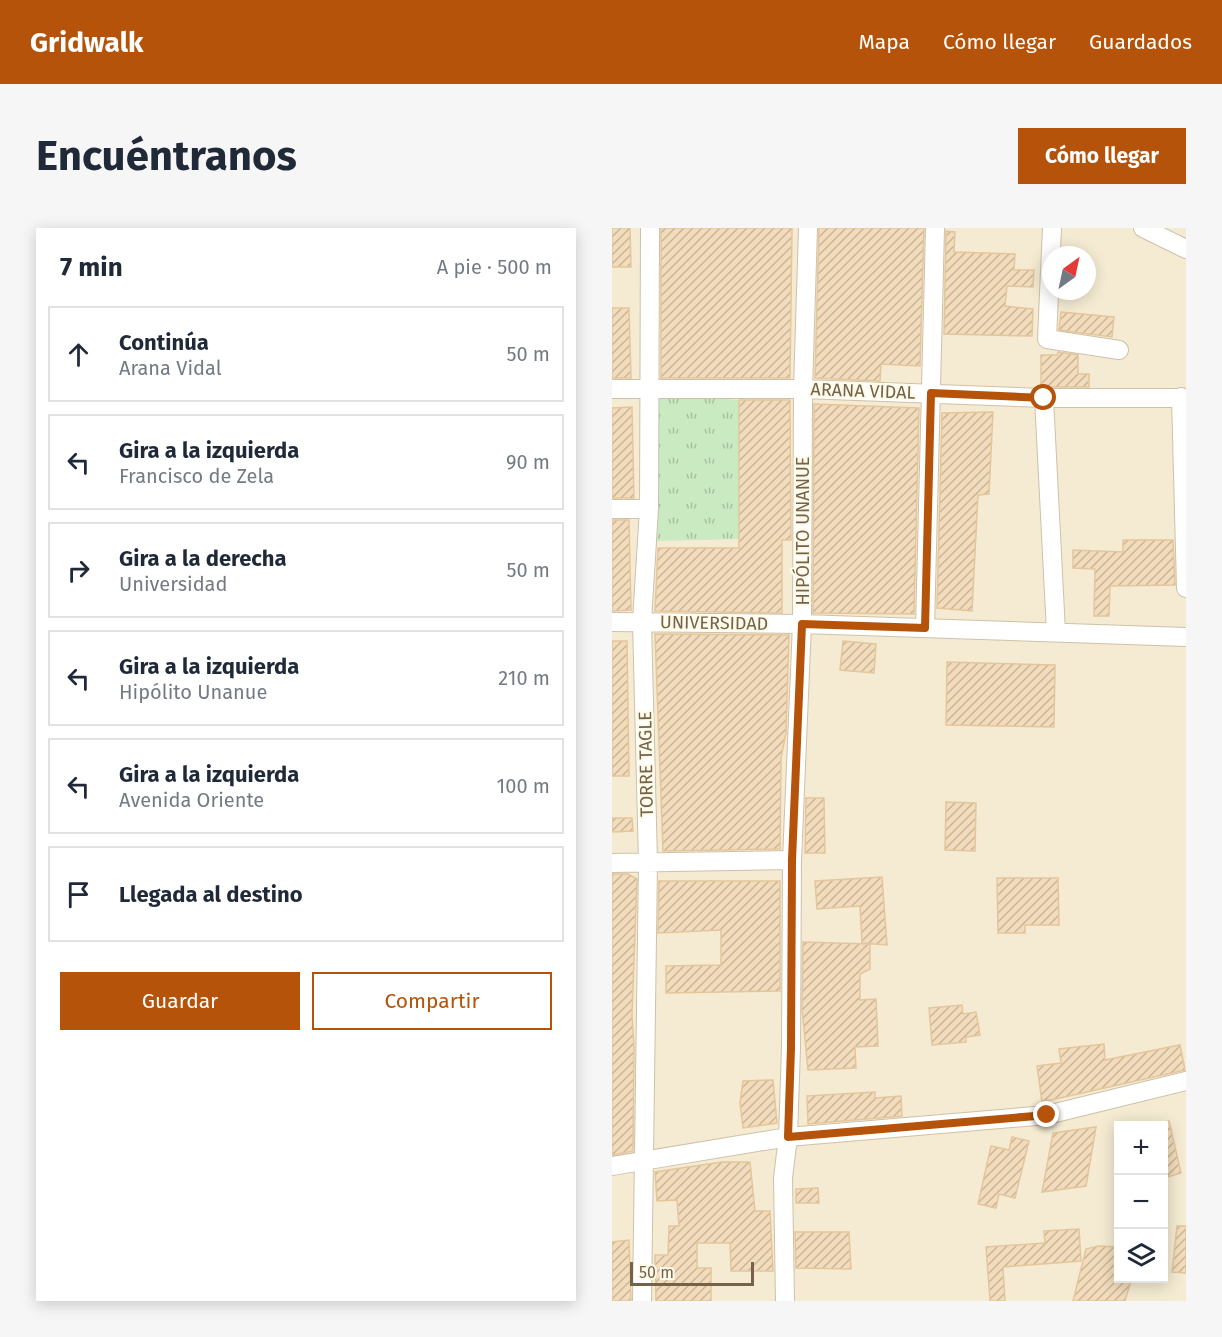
<!DOCTYPE html>
<html lang="es">
<meta charset="utf-8">
<style>
:root{--surface:#fff;--page:#f6f6f7;--text:#1f2937;--muted:#747a83;--line:#e0e1e3;--accent:#b45309}
body{margin:0;font-family:"Fira Sans",sans-serif;background:var(--page);color:var(--text)}
.controls{position:absolute;right:18px;bottom:18px;display:grid;overflow:hidden;border-radius:0px;box-shadow:0 3px 15px #0003}
.controls button{width:54px;height:54px;display:grid;place-items:center;padding:0;border:0;border-bottom:2px solid var(--line);background:var(--surface);color:var(--text);font:30px sans-serif}
.compass{position:absolute;left:430px;top:18px;width:54px;height:54px;border-radius:50%;background:var(--surface);box-shadow:0 3px 15px #0003;rotate:33deg}
.scale{position:absolute;left:18px;bottom:15px;width:124px;box-sizing:border-box;padding-left:6px;border:3px solid #756249;border-top:0;font-size:16px;line-height:21px;white-space:nowrap;color:#756249;-webkit-text-stroke:4px #fffbea;paint-order:stroke}
.stop{position:absolute;width:18px;height:18px;margin:-14px;border:4px solid #b45309;border-radius:50%;background:#fff}
.stop.end{background:#b45309;border-color:#fff;box-shadow:0 2px 6px #0008}
.list{margin:0;padding:0;list-style:none}
h2{display:flex;justify-content:space-between;align-items:center;height:78px;margin:0;padding:0 24px;font-size:26px}
h2 small{font-size:20px;font-weight:400;color:var(--muted)}
.list li{display:grid;grid-template-columns:39px 1fr auto;gap:18px;align-items:center;box-sizing:border-box;height:96px;margin:0 12px 12px;padding:0 12px;border:2px solid var(--line);border-radius:0px}
.list b{display:block;font-size:22px;white-space:nowrap}
.list p{margin:0;font-size:20px;white-space:nowrap;color:var(--muted)}
.list em{font-size:20px;font-style:normal;color:var(--muted)}
.actions{display:flex;gap:12px;padding:18px 24px}
.actions a{flex:1;padding:14px 0;border:2px solid var(--accent);border-radius:0px;text-align:center;font-size:21px;color:var(--accent)}
.actions .main{background:var(--accent);color:#fff}
.icon{flex:none;width:33px;height:33px;fill:none;stroke:currentColor;stroke-width:2;stroke-linecap:round;stroke-linejoin:round}
.map{position:relative;flex:none;width:574px;height:1073px;overflow:hidden;border-radius:0px}
header{display:flex;align-items:center;gap:36px;box-sizing:border-box;height:84px;padding:0 30px;background:var(--accent);color:#fff}
header strong{font-size:28px}
nav{display:flex;gap:33px;margin-inline-start:auto;font-size:21px}
.intro{display:flex;align-items:center;justify-content:space-between;box-sizing:border-box;height:144px;padding:0 36px}
h1{margin:0;font-size:42px}
.button{padding:15px 27px;border-radius:0px;background:var(--accent);color:#fff;font-size:21px;font-weight:700}
main{display:flex;gap:36px;padding:0 36px}
aside{flex:1;background:var(--surface);border-radius:0px;box-shadow:0 3px 15px #0003}
.map>svg:first-child{display:block}
.residential{fill:#f4ebd2;fill-rule:evenodd}
.grass{fill:url(#grass-tufts)}
.building{fill:url(#building-hatch);stroke:#e5c69c;stroke-width:1.5}
.lines{fill:none;stroke-linecap:round;stroke-linejoin:round}
.minor-casing{stroke:#cec1aa;stroke-width:20}
.minor{stroke:#fff;stroke-width:18}
.route{stroke:#b45309;stroke-width:8}
.labels{text-anchor:middle;stroke-width:4.5;stroke-linejoin:round;paint-order:stroke}
.street-label{font-size:18px;fill:#756249;stroke:#fffbea}
</style>
<header>
<strong>Gridwalk</strong>
<nav><a>Mapa</a><a>Cómo llegar</a><a>Guardados</a></nav>
</header>
<div class="intro"><h1>Encuéntranos</h1><a class="button">Cómo llegar</a></div>
<main>
<aside>
<h2>7 min<small>A pie · 500 m</small></h2>
<ul class="list">
<li><svg class="icon" aria-label="ahead" viewBox="0 0 24 24"><path d="M12 20V5M6 11l6-6 6 6"/></svg><div><b>Continúa</b><p>Arana Vidal</p></div><em>50 m</em></li>
<li><svg class="icon" aria-label="left" viewBox="0 0 24 24"><path d="M17 20v-9H6M10 6l-5 5 5 5"/></svg><div><b>Gira a la izquierda</b><p>Francisco de Zela</p></div><em>90 m</em></li>
<li><svg class="icon" aria-label="right" viewBox="0 0 24 24"><path d="M7 20v-9h11M14 6l5 5-5 5"/></svg><div><b>Gira a la derecha</b><p>Universidad</p></div><em>50 m</em></li>
<li><svg class="icon" aria-label="left" viewBox="0 0 24 24"><path d="M17 20v-9H6M10 6l-5 5 5 5"/></svg><div><b>Gira a la izquierda</b><p>Hipólito Unanue</p></div><em>210 m</em></li>
<li><svg class="icon" aria-label="left" viewBox="0 0 24 24"><path d="M17 20v-9H6M10 6l-5 5 5 5"/></svg><div><b>Gira a la izquierda</b><p>Avenida Oriente</p></div><em>100 m</em></li>
<li><svg class="icon" aria-label="arrive" viewBox="0 0 24 24"><path d="M6 21V4h12l-3 4 3 4H6"/></svg><div><b>Llegada al destino</b></div></li>
</ul>
<div class="actions"><a class="main">Guardar</a><a>Compartir</a></div>
</aside>
<div class="map">
<svg width="574" height="1073" viewBox="0 0 574 1073">
<defs>
<pattern id="grass-tufts" width="24" height="20" patternUnits="userSpaceOnUse" patternTransform="scale(1.5)"><rect width="24" height="20" fill="#caeac2"/><path d="M3 7l-1-3M5 7V3M7 7l1-3M15 17l-1-3M17 17v-4M19 17l1-3" fill="none" stroke="#a9c1a0"/></pattern>
<pattern id="building-hatch" width="6" height="6" patternUnits="userSpaceOnUse" patternTransform="scale(1.5)"><rect width="6" height="6" fill="#f2dcbb"/><path d="M-1 1l2-2M0 6l6-6M5 7l2-2" fill="none" stroke="#c9b69a"/></pattern>
</defs>
<rect width="100%" height="100%" fill="#fcf8e4"/>
<!-- residential -->
<path class="residential" d="M 0,0 L 574,0 L 574,1073 L 0,1073 ZM 439,27 L 475,27 L 475,63 L 439,63 ZM 506,898 L 552,898 L 552,1050 L 506,1050 Z"/>
<!-- grass -->
<path class="grass" d="M 44,166 L 127,172 L 127,311 L 44,313 Z"/>
<!-- building -->
<path class="building" d="M 0,0 L 18,0 L 19,39 L 0,39 Z
M 49,0 L 180,0 L 178,150 L 49,150 Z
M 207,0 L 312,0 L 308,138 L 269,136 L 268,153 L 203,150 Z
M 334,3 L 343,4 L 342,24 L 403,26 L 402,42 L 422,42 L 421,59 L 395,58 L 393,78 L 421,81 L 420,108 L 332,106 Z
M 0,80 L 17,80 L 19,150 L 0,150 Z
M 449,84 L 502,89 L 500,109 L 447,102 Z
M 446,124 L 466,127 L 466,146 L 477,146 L 477,159 L 429,159 L 429,127 L 445,127 Z
M 127,172 L 178,172 L 179,312 L 170,312 L 170,385 L 43,383 L 46,320 L 127,320 Z
M 202,176 L 307,180 L 302,386 L 201,385 Z
M 20,179 L 22,270 L 0,270 L 0,180 Z
M 381,184 L 377,266 L 366,267 L 360,383 L 325,380 L 330,185 Z
M 0,292 L 17,292 L 19,382 L 0,383 Z
M 511,312 L 561,312 L 563,357 L 498,358 L 497,388 L 482,388 L 483,341 L 461,340 L 461,322 L 511,324 Z
M 43,406 L 177,407 L 174,505 L 169,530 L 168,621 L 51,623 Z
M 0,413 L 15,413 L 17,548 L 0,548 Z
M 231,413 L 264,416 L 262,445 L 228,442 Z
M 335,434 L 443,437 L 442,499 L 334,497 Z
M 194,570 L 212,570 L 213,625 L 193,625 Z
M 334,574 L 364,575 L 363,623 L 333,622 Z
M 0,590 L 20,590 L 21,603 L 0,604 Z
M 0,646 L 16,646 L 25,651 L 20,787 L 22,818 L 21,923 L 0,927 Z
M 270,649 L 275,717 L 250,715 L 248,678 L 205,681 L 203,653 Z
M 385,650 L 446,650 L 447,697 L 413,697 L 413,705 L 386,705 Z
M 47,653 L 168,653 L 168,763 L 54,765 L 54,738 L 109,737 L 109,702 L 46,705 Z
M 191,714 L 258,716 L 258,741 L 248,746 L 248,772 L 264,771 L 266,818 L 243,819 L 244,840 L 196,842 L 190,781 Z
M 350,777 L 351,786 L 364,784 L 368,807 L 354,809 L 354,814 L 320,817 L 317,780 Z
M 492,816 L 493,832 L 568,817 L 573,842 L 430,874 L 425,838 L 449,835 L 447,821 Z
M 161,852 L 165,895 L 131,900 L 128,875 L 131,853 Z
M 263,864 L 263,870 L 289,868 L 290,888 L 196,896 L 195,868 Z
M 557,893 L 569,945 L 552,950 L 552,894 Z
M 484,899 L 474,958 L 430,964 L 441,905 Z
M 400,909 L 417,913 L 403,970 L 387,966 L 384,980 L 366,976 L 379,918 L 397,922 Z
M 110,934 L 138,934 L 143,983 L 158,983 L 161,1043 L 119,1043 L 118,1015 L 85,1015 L 85,1040 L 99,1040 L 99,1073 L 44,1073 L 43,1027 L 56,1027 L 57,998 L 67,998 L 65,972 L 45,973 L 43,944 Z
M 206,960 L 207,975 L 184,975 L 184,961 Z
M 565,998 L 574,998 L 574,1045 L 560,1044 Z
M 467,1001 L 469,1033 L 391,1039 L 393,1073 L 378,1073 L 374,1019 L 433,1015 L 432,1003 Z
M 183,1004 L 237,1004 L 239,1041 L 184,1040 Z
M 17,1012 L 19,1073 L 0,1073 L 0,1014 Z
M 486,1018 L 507,1019 L 507,1050 L 520,1050 L 513,1073 L 461,1073 L 474,1021 Z"/>
<g class="lines">
<defs>
<path id="minor" d="M 440,0 L 435,111 L 507,122
M 531,0 L 574,21
M 0,161 L 191,161 L 432,170 L 574,170
M 569,169 L 574,360
M 432,170 L 444,404
M 0,281 L 37,281
M 0,394 L 190,396 L 574,409
M 313,400 L 323,0
M 0,635 L 180,632
M 0,938 L 176,909 L 435,887 L 574,853
M 30,1073 L 36,635 L 30,393 L 37,281 L 38,0
M 173,1073 L 171,950 L 176,909 L 179,820 L 180,632 L 190,396 L 191,161 L 196,0"/>
</defs>
<!-- minor casing -->
<use href="#minor" class="minor-casing"/>
<!-- minor -->
<use href="#minor" class="minor"/>
</g>
<g class="lines">
<!-- route -->
<path class="route" d="M 432,170 L 319,165 L 313,400 L 190,396 L 180,632 L 179,820 L 176,909 L 435,887"/>
</g>
<g class="labels">
<!-- street labels -->
<g class="street-label">
<text transform="translate(251 163) rotate(2)" y="6">ARANA VIDAL</text>
<text transform="translate(191 303) rotate(-90)" y="6">HIPÓLITO UNANUE</text>
<text transform="translate(102 395) rotate(1)" y="6">UNIVERSIDAD</text>
<text transform="translate(34 536) rotate(-91)" y="6">TORRE TAGLE</text>
</g>
</g>
</svg>
<div class="controls">
<button>+</button>
<button>−</button>
<button><svg class="icon" aria-label="layers" viewBox="0 0 24 24"><path d="M12 4l9 5-9 5-9-5zM3 14l9 5 9-5"/></svg></button>
</div>
<svg class="compass" viewBox="-18 -18 36 36"><path d="M0-13l5 13h-10z" fill="#e53935"/><path d="M0 13l5-13h-10z" fill="#747a83"/></svg>
<div class="scale">50 m</div>
<div class="stop" style="left:432px;top:170px"></div>
<div class="stop end" style="left:435px;top:887px"></div>
</div>
</main>
